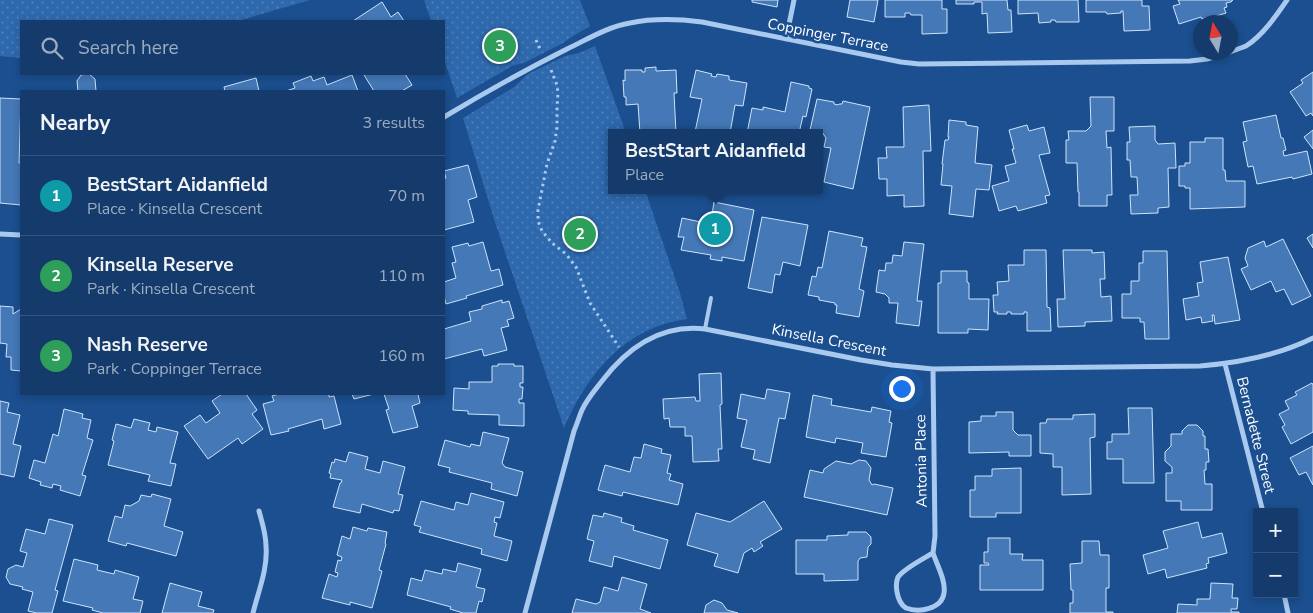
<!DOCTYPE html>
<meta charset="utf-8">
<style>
:root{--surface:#143b6b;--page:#1d4271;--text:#f1f3f6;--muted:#9dadc1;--line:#33557e;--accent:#8c9099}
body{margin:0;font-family:"Nunito Sans",sans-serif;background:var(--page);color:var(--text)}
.controls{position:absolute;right:15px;bottom:15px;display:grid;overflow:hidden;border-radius:0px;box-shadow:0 2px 8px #0003}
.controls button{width:45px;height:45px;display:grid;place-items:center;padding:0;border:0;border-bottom:1px solid var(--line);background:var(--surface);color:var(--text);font:25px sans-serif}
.compass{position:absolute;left:1193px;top:15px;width:45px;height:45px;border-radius:50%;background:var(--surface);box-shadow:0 2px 8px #0003;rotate:350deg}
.you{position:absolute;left:901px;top:388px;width:18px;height:18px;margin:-12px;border:4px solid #fff;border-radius:50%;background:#1a73e8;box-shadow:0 0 0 8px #1a73e833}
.badge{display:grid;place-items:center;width:32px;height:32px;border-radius:50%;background:var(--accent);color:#fff;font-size:16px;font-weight:700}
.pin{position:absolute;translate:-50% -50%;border:2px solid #fff;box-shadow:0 1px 5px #0006}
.popup{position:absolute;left:608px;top:129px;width:215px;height:65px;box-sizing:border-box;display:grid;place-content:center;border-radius:0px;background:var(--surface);filter:drop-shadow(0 1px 4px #0005);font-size:16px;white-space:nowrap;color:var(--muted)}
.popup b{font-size:19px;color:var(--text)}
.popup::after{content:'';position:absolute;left:50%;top:100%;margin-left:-10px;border:10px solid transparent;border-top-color:var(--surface)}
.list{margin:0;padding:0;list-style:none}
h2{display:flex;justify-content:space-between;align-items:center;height:65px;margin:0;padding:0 20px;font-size:21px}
h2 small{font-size:16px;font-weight:400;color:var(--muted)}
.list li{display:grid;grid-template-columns:32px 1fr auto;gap:15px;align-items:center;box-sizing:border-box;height:80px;padding:0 20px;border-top:1px solid var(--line)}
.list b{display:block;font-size:19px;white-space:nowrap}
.list p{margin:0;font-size:16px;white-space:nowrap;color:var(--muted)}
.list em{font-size:16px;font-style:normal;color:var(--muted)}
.icon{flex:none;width:28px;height:28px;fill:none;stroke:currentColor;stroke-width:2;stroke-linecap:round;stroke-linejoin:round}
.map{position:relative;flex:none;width:1313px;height:613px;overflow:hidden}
.search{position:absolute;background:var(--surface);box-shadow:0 2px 8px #0003;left:20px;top:20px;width:425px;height:55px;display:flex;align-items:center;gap:12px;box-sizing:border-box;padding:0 18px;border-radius:0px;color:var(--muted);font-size:19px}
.panel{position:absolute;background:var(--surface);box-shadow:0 2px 8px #0003;left:20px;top:90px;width:425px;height:305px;border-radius:0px}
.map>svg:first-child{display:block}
.grass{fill:url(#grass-dots)}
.building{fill:#4478b7;stroke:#cfe3fa}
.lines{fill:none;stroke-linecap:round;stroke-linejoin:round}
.path{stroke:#a9c9ee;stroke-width:3;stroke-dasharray:2.5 4;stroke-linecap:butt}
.lane{stroke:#a9c9ee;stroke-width:4}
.street{stroke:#a9c9ee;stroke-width:5}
.labels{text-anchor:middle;stroke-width:5;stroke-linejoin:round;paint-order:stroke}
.street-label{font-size:15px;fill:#fff;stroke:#1b4f8f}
</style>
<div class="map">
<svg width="1313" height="613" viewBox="0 0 1313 613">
<defs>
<pattern id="grass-dots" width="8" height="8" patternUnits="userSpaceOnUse" patternTransform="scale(1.25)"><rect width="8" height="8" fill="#2e69ad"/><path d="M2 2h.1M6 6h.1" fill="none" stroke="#4d80b9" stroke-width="1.8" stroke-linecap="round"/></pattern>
</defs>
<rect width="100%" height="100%" fill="#1b4f8f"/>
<!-- grass -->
<path class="grass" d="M 0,0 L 310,0 L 238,21 L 21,21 L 21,58 L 0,56 Z
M 424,0 L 580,0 L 590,26 L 570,38 L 563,43 L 526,62 L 512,66 L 457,98 L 444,59 L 444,21 L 431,21 Z
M 595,46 L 626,133 L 611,133 L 611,190 L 645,190 L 680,293 L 687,319 C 625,327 587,374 564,428 L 495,222 L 463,118 L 514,87 L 528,74 L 565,56 L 579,53 Z"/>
<!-- building -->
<path class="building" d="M 752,0 L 778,0 L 777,7 L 752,2 Z
M 850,0 L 878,0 L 874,22 L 847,17 Z
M 885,0 L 942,0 L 942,9 L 947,9 L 947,33 L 922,34 L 922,15 L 911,15 L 910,13 L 905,13 L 905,17 L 885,17 Z
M 956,0 L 1007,0 L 1008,10 L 1011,10 L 1012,32 L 988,33 L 987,13 L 982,14 L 982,2 L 974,2 L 974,4 L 956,4 Z
M 1018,0 L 1078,0 L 1079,22 L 1056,22 L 1055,20 L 1051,20 L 1051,22 L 1039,23 L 1038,13 L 1018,14 Z
M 1086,0 L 1142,0 L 1142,6 L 1149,6 L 1150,30 L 1124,31 L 1123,11 L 1121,11 L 1121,13 L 1107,14 L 1106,12 L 1086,12 Z
M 1178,0 L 1233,0 L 1231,2 L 1226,3 L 1227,7 L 1224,8 L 1226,13 L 1209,18 L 1209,17 L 1202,19 L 1201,17 L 1179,24 L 1173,6 L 1180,4 Z
M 382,2 L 391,17 L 398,12 L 404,21 L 353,21 Z
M 656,67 L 656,71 L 676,70 L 677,93 L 674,93 L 676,133 L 640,133 L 638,104 L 626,105 L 626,97 L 624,97 L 623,80 L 625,81 L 625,70 L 642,70 L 642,72 L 645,72 L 645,68 Z
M 696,70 L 712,74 L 711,76 L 716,77 L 717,74 L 729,76 L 729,80 L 747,83 L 743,106 L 735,105 L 730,133 L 695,132 L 702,99 L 690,97 Z
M 1313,72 L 1313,116 L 1311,113 L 1306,116 L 1290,92 L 1303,83 L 1301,80 Z
M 89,74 L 95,79 L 96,91 L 78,91 L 77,81 L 81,75 Z
M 366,74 L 405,74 L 412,85 L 402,91 L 374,91 L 364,75 Z
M 352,75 L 358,91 L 286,91 L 295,88 L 293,83 L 311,76 L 313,81 L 324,77 L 327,85 Z
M 256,78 L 259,91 L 225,91 L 224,87 Z
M 791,82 L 809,86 L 809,88 L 812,89 L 806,117 L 803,116 L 799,133 L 747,133 L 752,108 L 763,110 L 763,107 L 785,112 Z
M 1090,97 L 1114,97 L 1114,131 L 1106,131 L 1107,148 L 1111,147 L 1112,195 L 1107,195 L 1107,206 L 1079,206 L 1079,192 L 1078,192 L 1077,163 L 1066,163 L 1066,140 L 1069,140 L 1068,131 L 1086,131 L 1091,126 Z
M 0,98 L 21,99 L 19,163 L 21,163 L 21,205 L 0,203 Z
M 817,99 L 834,102 L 834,104 L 838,105 L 839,104 L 842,104 L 843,101 L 870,107 L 853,189 L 824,182 L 831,148 L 824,147 L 826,138 L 822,132 L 810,130 Z
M 929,105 L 931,151 L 923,151 L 924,206 L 904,207 L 904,195 L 887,196 L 887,179 L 879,179 L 878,158 L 887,158 L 886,147 L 904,147 L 903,107 Z
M 1276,115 L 1281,138 L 1283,138 L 1286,150 L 1283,151 L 1284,156 L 1307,151 L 1312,174 L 1293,179 L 1292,177 L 1257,184 L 1253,166 L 1248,167 L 1243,142 L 1247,141 L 1243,122 Z
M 949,120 L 966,122 L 966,125 L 978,127 L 975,163 L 992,165 L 989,190 L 976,189 L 973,217 L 949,214 L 952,186 L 941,185 L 943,164 L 942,164 L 945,140 L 948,140 L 949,137 L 948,137 Z
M 1027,125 L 1029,131 L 1044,127 L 1050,153 L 1039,155 L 1050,195 L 1045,196 L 1047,203 L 1018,211 L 1016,206 L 999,211 L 992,186 L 1009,181 L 1005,166 L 1016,163 L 1012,149 L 1014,149 L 1009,130 Z
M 1155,126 L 1155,140 L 1158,144 L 1175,143 L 1176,168 L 1168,168 L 1169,207 L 1158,208 L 1158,213 L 1131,214 L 1130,195 L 1138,195 L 1137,177 L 1131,177 L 1130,160 L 1127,160 L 1127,142 L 1130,142 L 1129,127 Z
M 1313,130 L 1313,149 L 1304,137 Z
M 1205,138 L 1223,138 L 1223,170 L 1225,170 L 1226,181 L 1245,181 L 1245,207 L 1190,209 L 1190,188 L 1185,188 L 1185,186 L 1179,186 L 1179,166 L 1185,166 L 1185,163 L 1190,163 L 1190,142 L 1205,142 Z
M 468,165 L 477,197 L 468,200 L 474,222 L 444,230 L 444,179 L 446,178 L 444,171 Z
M 714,202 L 754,210 L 744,261 L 722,257 L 722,261 L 710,259 L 711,255 L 681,250 L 684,237 L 678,237 L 682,218 L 701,222 L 712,215 Z
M 762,217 L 808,225 L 800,266 L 783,262 L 780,275 L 775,274 L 772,293 L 748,288 Z
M 829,231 L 863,238 L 861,246 L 867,247 L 859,289 L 864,291 L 859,317 L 836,313 L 837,305 L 835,305 L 835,303 L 819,300 L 819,297 L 808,295 L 812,276 L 816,277 L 818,267 L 822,268 Z
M 1313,234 L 1313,248 L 1307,238 Z
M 1283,239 L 1311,296 L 1292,305 L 1284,289 L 1276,292 L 1271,281 L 1251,290 L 1241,269 L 1248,266 L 1245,258 L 1248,248 L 1264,241 L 1266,247 Z
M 483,242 L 491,271 L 499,269 L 503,285 L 466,296 L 467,298 L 446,304 L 444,296 L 444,282 L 456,278 L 452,263 L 456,262 L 452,247 L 468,243 L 469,246 Z
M 904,242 L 924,244 L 917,301 L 922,301 L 919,326 L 896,323 L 898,303 L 889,303 L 889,298 L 885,294 L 876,292 L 879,270 L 885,271 L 886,263 L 892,263 L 893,255 L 902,256 Z
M 1024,250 L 1046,250 L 1047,307 L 1050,308 L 1051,331 L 1027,331 L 1027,312 L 1024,312 L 1024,314 L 1011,314 L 1011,312 L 1007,312 L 1007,314 L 997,314 L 998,312 L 994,312 L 993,295 L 998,295 L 997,282 L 1009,281 L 1008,265 L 1024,265 Z
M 1063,250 L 1092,250 L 1092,253 L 1104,252 L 1105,279 L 1100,279 L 1101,297 L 1111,296 L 1112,321 L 1085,322 L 1085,326 L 1058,327 L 1057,299 L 1065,299 Z
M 1143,251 L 1167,251 L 1169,339 L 1145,339 L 1144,322 L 1140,322 L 1140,318 L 1122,318 L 1122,294 L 1131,294 L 1131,281 L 1139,281 L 1139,263 L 1143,263 Z
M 1228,257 L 1240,320 L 1215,324 L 1214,315 L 1212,315 L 1213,321 L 1202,323 L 1201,317 L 1186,320 L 1183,299 L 1199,296 L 1197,283 L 1203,282 L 1200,262 Z
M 941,271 L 967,271 L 967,282 L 969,283 L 969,299 L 989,299 L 988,330 L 968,329 L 968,333 L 938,333 L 938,283 L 941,283 Z
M 502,300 L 502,303 L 509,301 L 514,318 L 507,320 L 509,326 L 501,328 L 507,350 L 484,356 L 482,349 L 444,359 L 444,329 L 471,321 L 469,312 L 482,309 L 482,306 Z
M 0,306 L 13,307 L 13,314 L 21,309 L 21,371 L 11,370 L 11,357 L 6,357 L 7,344 L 0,343 Z
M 498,364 L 514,364 L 514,366 L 523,366 L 523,383 L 520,383 L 520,387 L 523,387 L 522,399 L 519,399 L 519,403 L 524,403 L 524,426 L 499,425 L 499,415 L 468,414 L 468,411 L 453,410 L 454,388 L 469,389 L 469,382 L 492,382 L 492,366 L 498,366 Z
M 721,373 L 722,404 L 720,405 L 722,449 L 718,449 L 719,461 L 693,462 L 692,436 L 685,436 L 685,427 L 670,427 L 669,418 L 664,419 L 663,399 L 695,397 L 696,401 L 700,401 L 699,374 Z
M 1312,383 L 1313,385 L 1313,432 L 1291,444 L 1282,427 L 1285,425 L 1279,414 L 1289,409 L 1285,401 L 1297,395 L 1295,392 Z
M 767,389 L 790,393 L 785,419 L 779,418 L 770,463 L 753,459 L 755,450 L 741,447 L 747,420 L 737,418 L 741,394 L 765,399 Z
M 222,394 L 246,394 L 257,410 L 252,414 L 263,429 L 242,444 L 238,438 L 208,459 L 184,426 L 200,415 L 206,423 L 220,413 L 212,401 Z
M 279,394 L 329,394 L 329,397 L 334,396 L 341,424 L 324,429 L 322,419 L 288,429 L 289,431 L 271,435 L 263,404 L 274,401 L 272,396 Z
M 352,394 L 374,394 L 354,399 Z
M 384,394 L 418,394 L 420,403 L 412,406 L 418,427 L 393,433 L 386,410 L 389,409 Z
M 813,395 L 832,399 L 831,405 L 871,412 L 872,407 L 891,411 L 889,422 L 892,423 L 886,457 L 861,453 L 863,443 L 836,438 L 835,443 L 806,437 Z
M 0,401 L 9,403 L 7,412 L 20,415 L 13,444 L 21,446 L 14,477 L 0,474 Z
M 1128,408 L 1152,408 L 1154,483 L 1123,483 L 1123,459 L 1107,459 L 1107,442 L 1112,442 L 1112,434 L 1129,434 Z
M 64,409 L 83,414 L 82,418 L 91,420 L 87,438 L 93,440 L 82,475 L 86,476 L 80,496 L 60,490 L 61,486 L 53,484 L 52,488 L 40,485 L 41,482 L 29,478 L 34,460 L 45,463 L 53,434 L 58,436 Z
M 996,412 L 1013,412 L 1013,430 L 1018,435 L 1031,435 L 1031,456 L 1009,456 L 1009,452 L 969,453 L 969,422 L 981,421 L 981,416 L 996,416 Z
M 1095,414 L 1095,437 L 1090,438 L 1091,494 L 1062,495 L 1062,467 L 1053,467 L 1053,454 L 1040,453 L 1040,423 L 1046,423 L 1047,419 L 1073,419 L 1073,415 Z
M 134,419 L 150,423 L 148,430 L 156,432 L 157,427 L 178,432 L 170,463 L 176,464 L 171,486 L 148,481 L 150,475 L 108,465 L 114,441 L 112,440 L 116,424 L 131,428 Z
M 1188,425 L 1197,425 L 1203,431 L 1203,436 L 1205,436 L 1205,449 L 1208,449 L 1209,462 L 1206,462 L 1206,470 L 1204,470 L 1205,484 L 1212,484 L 1212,510 L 1181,510 L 1181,501 L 1166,501 L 1166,473 L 1172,473 L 1172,467 L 1165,461 L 1165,452 L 1171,446 L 1171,434 L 1182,434 L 1182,431 Z
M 483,432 L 509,438 L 502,463 L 505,467 L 523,472 L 517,496 L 491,489 L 492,483 L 449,472 L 450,468 L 438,465 L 445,440 L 470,447 L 471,444 L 480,446 Z
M 644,444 L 662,449 L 661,453 L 671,455 L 667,473 L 671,474 L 669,480 L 683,484 L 678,505 L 623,492 L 622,496 L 598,490 L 605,465 L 630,472 L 634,457 L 641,458 Z
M 1313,446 L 1313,485 L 1306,472 L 1299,475 L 1290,458 Z
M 349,452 L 368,457 L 365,469 L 380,473 L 383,461 L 405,467 L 398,494 L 403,495 L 399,511 L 394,510 L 393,513 L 362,504 L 360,513 L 333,507 L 340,483 L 341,483 L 342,480 L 330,478 L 331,474 L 329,473 L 332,462 L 334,463 L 335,459 L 346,462 Z
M 859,460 L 866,461 L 871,468 L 869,480 L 872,485 L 874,484 L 893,488 L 887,515 L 804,497 L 810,470 L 823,473 L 824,469 L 836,461 L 851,464 Z
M 1021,468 L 1021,513 L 996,513 L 996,517 L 970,517 L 970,490 L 975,490 L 975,476 L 992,476 L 992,469 Z
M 471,493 L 504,502 L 500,518 L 495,517 L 494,522 L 497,523 L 494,536 L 512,541 L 507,561 L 481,554 L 482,549 L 419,532 L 421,527 L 414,525 L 421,501 L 454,510 L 456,502 L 468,505 Z
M 152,494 L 171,499 L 164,526 L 183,532 L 176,556 L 127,543 L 126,546 L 108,541 L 115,516 L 122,518 L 125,505 L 130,506 L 139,501 L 141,495 L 151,497 Z
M 764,501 L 782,529 L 760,542 L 763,546 L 754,552 L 752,548 L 744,553 L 738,573 L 714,566 L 718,554 L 687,545 L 696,513 L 730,522 Z
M 604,513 L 622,518 L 621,522 L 634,526 L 633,530 L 668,540 L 660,569 L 614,556 L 612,567 L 589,561 L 594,541 L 587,539 L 593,515 L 603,517 Z
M 49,519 L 73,525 L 55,590 L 58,591 L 52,613 L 37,613 L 28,611 L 33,592 L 22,589 L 23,587 L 10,584 L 6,577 L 8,569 L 16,565 L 23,567 L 27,553 L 20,551 L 26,529 L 45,534 Z
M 1198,522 L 1202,538 L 1222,533 L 1227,553 L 1208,558 L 1209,563 L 1206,564 L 1207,568 L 1167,578 L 1165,569 L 1148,574 L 1143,555 L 1168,548 L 1163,531 Z
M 353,527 L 367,531 L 368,528 L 387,532 L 385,543 L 386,544 L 379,570 L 382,571 L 372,608 L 350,602 L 350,605 L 322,598 L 329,574 L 337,577 L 338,573 L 335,572 L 338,560 L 341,561 L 342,557 L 337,555 L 342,536 L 350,539 Z
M 848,532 L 866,532 L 871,537 L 871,544 L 868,547 L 867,557 L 860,558 L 858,561 L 858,580 L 824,581 L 824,574 L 796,574 L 796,540 L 827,540 L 827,536 L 848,535 Z
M 988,538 L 1010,538 L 1010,554 L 1023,554 L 1022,560 L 1043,560 L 1043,590 L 980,590 L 980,565 L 989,565 L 988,563 L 984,563 L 984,552 L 988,552 Z
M 1082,541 L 1099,541 L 1100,555 L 1109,555 L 1109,588 L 1106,588 L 1106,612 L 1113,612 L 1113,613 L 1070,613 L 1070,603 L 1073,603 L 1073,590 L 1071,590 L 1070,564 L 1082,563 Z
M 74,559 L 98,565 L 97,570 L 114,574 L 115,570 L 139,577 L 133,599 L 143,601 L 140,613 L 103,613 L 92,610 L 93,608 L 63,601 Z
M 458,563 L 481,569 L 476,587 L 485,589 L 482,602 L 479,601 L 476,613 L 463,613 L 450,609 L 451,607 L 407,595 L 411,578 L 422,581 L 425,570 L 442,574 L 443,569 L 456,572 Z
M 622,577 L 647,584 L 640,609 L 651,613 L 572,613 L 576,599 L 596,604 L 600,602 L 604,587 L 618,591 Z
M 170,583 L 202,592 L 198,606 L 214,610 L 213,613 L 162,613 Z
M 1211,583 L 1233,584 L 1232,598 L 1238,598 L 1237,609 L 1231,609 L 1231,612 L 1239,612 L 1239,613 L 1177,613 L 1178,604 L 1197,605 L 1197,599 L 1210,599 Z
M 714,600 L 722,603 L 727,610 L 738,613 L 704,613 L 706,605 Z"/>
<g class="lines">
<!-- path -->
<path class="path" d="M 536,40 L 540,49
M 551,70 L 557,85 L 558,93 L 557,107 L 557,127 L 555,141 L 547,164 L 538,210 L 538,221 L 542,231 L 552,243 L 566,254 L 576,267 L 590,303 L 619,347"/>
<!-- lane -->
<path class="lane" d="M 705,329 L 711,298"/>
<!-- street -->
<path class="street" d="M 786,39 L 794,0
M 1230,52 C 1235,50 1241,48 1246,46 C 1263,35 1276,16 1287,0
M 444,117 C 484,93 525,70 567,49 C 588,39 607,27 630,23 C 654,18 678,19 702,22 L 901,62 L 919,64 L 1190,61 L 1207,59 L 1230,52
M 0,234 L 21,235
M 1225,364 L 1263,512
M 933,369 L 935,536 L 933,553 C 923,559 905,568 898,577 C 896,582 896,587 897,592 C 898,598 901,605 906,608 C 919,613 942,609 944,593 C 946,581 937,565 933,553
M 1284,594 L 1288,613
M 253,613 C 258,592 268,569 266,546 C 266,534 262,522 259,511
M 525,613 L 574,431 C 577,424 579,417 582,410 C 587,399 595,390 602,381 C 628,347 661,324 705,329 L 861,360 L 892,365 L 933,369 L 1200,366 C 1237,363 1279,355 1313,338"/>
</g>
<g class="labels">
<!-- street labels -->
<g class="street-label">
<text transform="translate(828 35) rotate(11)" y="5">Coppinger Terrace</text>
<text transform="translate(829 340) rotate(11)" y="5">Kinsella Crescent</text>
<text transform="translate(1256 435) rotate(76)" y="5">Bernadette Street</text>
<text transform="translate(921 461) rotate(-91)" y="5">Antonia Place</text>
</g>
</g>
</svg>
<div class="controls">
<button>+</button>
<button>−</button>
</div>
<svg class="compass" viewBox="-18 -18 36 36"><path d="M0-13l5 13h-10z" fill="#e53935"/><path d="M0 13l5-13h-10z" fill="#9dadc1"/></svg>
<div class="you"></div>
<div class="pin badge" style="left:715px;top:229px;background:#0f9aa8">1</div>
<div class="popup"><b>BestStart Aidanfield</b>Place</div>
<div class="pin badge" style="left:580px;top:234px;background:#2e9e5b">2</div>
<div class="pin badge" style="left:500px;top:46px;background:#2e9e5b">3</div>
<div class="search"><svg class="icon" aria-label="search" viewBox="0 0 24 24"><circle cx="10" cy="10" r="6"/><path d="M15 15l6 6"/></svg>Search here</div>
<section class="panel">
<h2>Nearby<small>3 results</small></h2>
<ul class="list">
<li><span class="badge" style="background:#0f9aa8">1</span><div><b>BestStart Aidanfield</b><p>Place · Kinsella Crescent</p></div><em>70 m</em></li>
<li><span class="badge" style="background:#2e9e5b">2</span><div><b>Kinsella Reserve</b><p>Park · Kinsella Crescent</p></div><em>110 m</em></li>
<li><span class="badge" style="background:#2e9e5b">3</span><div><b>Nash Reserve</b><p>Park · Coppinger Terrace</p></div><em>160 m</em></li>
</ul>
</section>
</div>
